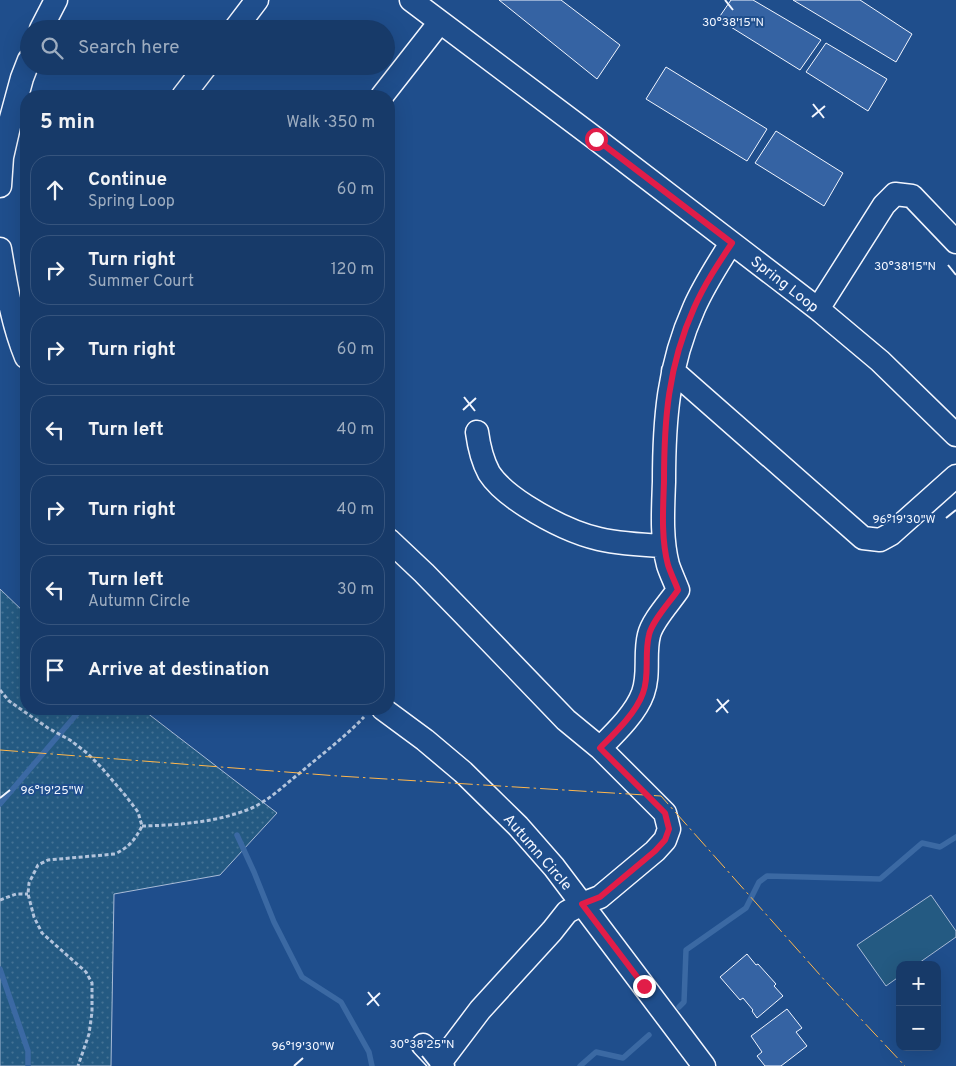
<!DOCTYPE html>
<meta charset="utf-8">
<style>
:root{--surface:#173a69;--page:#244571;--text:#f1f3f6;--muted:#9eadc0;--line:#36547d}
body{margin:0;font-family:Overpass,sans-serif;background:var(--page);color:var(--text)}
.controls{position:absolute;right:15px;bottom:15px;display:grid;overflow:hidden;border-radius:10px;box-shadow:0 5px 20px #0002}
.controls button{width:45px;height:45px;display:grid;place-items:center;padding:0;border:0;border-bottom:1px solid var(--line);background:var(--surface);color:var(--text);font:25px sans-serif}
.stop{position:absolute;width:15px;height:15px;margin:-11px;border:4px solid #e11d48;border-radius:50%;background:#fff}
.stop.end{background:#e11d48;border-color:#fff;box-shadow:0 1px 5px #0008}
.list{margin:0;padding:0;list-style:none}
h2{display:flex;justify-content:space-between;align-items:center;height:65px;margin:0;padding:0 20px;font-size:21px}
h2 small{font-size:16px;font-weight:400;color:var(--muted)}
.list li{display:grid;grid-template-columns:32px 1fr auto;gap:15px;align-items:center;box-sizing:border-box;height:70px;margin:0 10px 10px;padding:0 10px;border:1px solid var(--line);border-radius:20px}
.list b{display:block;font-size:19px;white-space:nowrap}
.list p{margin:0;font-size:16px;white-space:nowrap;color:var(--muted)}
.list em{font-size:16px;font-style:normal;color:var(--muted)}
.icon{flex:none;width:28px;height:28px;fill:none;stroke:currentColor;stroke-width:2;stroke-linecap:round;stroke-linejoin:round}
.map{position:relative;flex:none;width:956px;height:1066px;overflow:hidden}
.search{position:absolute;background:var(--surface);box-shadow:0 5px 20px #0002;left:20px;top:20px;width:375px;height:55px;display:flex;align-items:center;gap:12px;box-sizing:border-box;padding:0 18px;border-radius:28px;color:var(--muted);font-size:19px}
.panel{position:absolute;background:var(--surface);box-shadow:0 5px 20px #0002;left:20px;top:90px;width:375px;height:625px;border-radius:20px}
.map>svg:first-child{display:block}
.park{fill:url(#park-dots);stroke:#a8bbd7}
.garden{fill:#245a82;stroke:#a8bbd7}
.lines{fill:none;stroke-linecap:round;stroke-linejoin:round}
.stream{stroke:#3b69a3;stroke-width:5.5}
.building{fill:#3563a3;stroke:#f2f6ff}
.minor-casing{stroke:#f2f6ff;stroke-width:25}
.path{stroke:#b3c4dc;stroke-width:3;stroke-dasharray:4 2.5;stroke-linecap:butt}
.minor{stroke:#1f4e8c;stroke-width:22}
.power{stroke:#ffb74d;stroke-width:1;stroke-dasharray:18 4 2.5 4;stroke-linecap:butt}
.route{stroke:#e11d48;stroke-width:6}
.ticks{fill:none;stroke:#f2f6ff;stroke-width:2}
.labels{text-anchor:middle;stroke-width:4;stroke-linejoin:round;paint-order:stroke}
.street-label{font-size:15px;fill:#f2f6ff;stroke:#1f4e8c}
.ticks-label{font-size:12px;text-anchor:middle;fill:#f2f6ff;stroke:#1f4e8c;stroke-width:4;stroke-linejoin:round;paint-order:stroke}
</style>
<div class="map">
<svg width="956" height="1066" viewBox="0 0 956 1066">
<defs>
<pattern id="park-dots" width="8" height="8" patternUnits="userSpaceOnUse" patternTransform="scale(1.25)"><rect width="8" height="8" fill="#245a82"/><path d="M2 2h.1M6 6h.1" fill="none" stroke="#447295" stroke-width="1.8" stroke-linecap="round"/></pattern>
</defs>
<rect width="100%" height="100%" fill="#1f4e8c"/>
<!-- park -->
<path class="park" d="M 0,589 L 26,614 L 26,709 L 142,709 L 277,813 L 220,875 L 114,894 L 111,1066 L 0,1066 Z"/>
<!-- garden -->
<path class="garden" d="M 931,895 L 956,931 L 956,937 L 916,965 L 900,965 L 900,976 L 886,986 L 857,945 Z"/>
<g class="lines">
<!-- stream -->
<path class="stream" d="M 0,804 L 81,709
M 237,835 L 254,872 L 274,922 L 302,977 L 341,1002 L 369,1052 L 372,1066
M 0,969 L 28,1051 L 28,1066
M 679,1007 L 684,1002 L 686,950 L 746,908 L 759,882 L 767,876 L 880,879 L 922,843 L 940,847 L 956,837
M 580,1066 L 596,1052 L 623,1058 L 649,1035"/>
</g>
<!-- building -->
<path class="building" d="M 499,0 L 561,0 L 620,45 L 597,79 Z
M 731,0 L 753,0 L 821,40 L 800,70 L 718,19 Z
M 793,0 L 860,0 L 912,34 L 896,62 Z
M 826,43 L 887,79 L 868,111 L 806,72 Z
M 666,67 L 767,129 L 747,161 L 646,99 Z
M 776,131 L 843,173 L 824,206 L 755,163 Z
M 747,954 L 756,965 L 758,964 L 776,984 L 774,986 L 783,996 L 757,1018 L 752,1011 L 753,1010 L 743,998 L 740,1000 L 720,977 Z
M 787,1009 L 802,1028 L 796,1032 L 807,1046 L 781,1066 L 765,1066 L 757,1056 L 762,1052 L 751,1036 Z"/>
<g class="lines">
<defs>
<path id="minor" d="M 411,0 L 596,139 L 818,309 L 880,361 L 956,435
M 41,29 L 56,0
M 235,29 L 257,0
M 183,96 L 206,66
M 382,96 L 440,22
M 0,186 L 2,157 L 10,122 L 22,78 L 29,60
M 0,249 C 6,285 12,323 26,357
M 818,309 L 884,205 L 895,194 L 912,196 L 956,242
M 673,371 L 863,538 L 880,540 L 891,534 L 956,476
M 477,432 C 479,447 482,460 489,473 C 498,487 512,497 526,506 C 548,520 573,533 599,539 C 621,544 642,545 664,546
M 389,540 L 424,573 L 462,612 L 566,720 L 600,748 L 665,813 L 669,829 L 665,840 L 655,851 L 600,897 L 582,904 L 567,912 L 552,931 L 480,1010 L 440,1063
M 383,709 L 425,740 L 463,772 L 518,826 L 554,867 L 704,1066
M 600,748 C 615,733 636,713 643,693 C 650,674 644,654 649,635 C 652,621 670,602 678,590 C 675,582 671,574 668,565 C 661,539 663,509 664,482 C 664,420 668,366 694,308 C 704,285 718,264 731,243
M 423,1045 L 443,1066"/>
</defs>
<!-- minor casing -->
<use href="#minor" class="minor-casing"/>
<!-- path -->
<path class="path" d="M 0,690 L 9,701 L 48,728 L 70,740 L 87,753 L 101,767 L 125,795 L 138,812 L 142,826 C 135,840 129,847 115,854 L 48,860 L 38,865 L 29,883 L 28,894 L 34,917 L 42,933 L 86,972 L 92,983 L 92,1012 L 89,1034 L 78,1066
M 142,826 C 176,825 211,823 244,811 C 266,804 283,786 301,772 C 322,754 345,737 364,717
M 0,900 L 16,894 L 28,894"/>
<!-- minor -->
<use href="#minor" class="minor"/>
<!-- power -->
<path class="power" d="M 0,750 L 338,776 L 661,796 L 828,984 L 905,1066"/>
</g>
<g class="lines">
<!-- route -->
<path class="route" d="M 596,139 L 732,243 C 718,264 704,285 694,308 C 668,366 664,420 664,482 C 663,509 661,539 668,565 C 671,574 675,582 678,590 C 670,602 652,621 649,635 C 644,655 650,675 643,693 C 636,713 615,733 600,748 L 665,813 L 669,829 L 665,840 L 655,851 L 600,897 L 582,904 L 644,986"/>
</g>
<!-- ticks -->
<path class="ticks" d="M 725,0 L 733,10M 813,104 L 824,118M 812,117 L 825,106M 948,265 L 956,275M 464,397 L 475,411M 463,410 L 476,398M 946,518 L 956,510M 717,699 L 728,713M 716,712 L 729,700M 0,798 L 10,790M 368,992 L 379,1006M 367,1005 L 380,993M 422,1056 L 430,1066M 294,1066 L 303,1058"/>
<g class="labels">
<!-- street labels -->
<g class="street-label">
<text transform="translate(785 284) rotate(38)" y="5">Spring Loop</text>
<text transform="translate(538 852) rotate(49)" y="5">Autumn Circle</text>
</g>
</g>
<g class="ticks-label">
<text x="733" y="26">30°38'15"N</text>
<text x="905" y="270">30°38'15"N</text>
<text x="904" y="523">96°19'30"W</text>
<text x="52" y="794">96°19'25"W</text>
<text x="422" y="1048">30°38'25"N</text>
<text x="303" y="1050">96°19'30"W</text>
</g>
</svg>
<div class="controls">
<button>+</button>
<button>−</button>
</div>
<div class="stop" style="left:596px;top:139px"></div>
<div class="stop end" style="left:644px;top:986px"></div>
<div class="search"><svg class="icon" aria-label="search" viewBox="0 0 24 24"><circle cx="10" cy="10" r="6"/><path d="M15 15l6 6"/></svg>Search here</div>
<section class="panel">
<h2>5 min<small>Walk · 350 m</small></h2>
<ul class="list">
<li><svg class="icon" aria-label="ahead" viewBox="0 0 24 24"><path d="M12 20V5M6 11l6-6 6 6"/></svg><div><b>Continue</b><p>Spring Loop</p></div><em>60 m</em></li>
<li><svg class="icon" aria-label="right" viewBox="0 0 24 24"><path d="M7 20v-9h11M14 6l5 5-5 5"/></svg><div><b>Turn right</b><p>Summer Court</p></div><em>120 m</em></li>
<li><svg class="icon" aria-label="right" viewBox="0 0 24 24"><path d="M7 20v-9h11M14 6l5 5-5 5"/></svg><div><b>Turn right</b></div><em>60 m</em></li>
<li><svg class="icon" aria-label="left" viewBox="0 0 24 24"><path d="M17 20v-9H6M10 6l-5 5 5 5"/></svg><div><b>Turn left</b></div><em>40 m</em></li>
<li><svg class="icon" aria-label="right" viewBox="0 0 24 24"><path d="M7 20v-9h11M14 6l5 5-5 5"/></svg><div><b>Turn right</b></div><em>40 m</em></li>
<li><svg class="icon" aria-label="left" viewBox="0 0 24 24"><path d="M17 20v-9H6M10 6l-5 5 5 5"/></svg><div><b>Turn left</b><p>Autumn Circle</p></div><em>30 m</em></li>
<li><svg class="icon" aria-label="arrive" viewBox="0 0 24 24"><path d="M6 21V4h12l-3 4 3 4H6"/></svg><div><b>Arrive at destination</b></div></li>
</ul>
</section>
</div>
